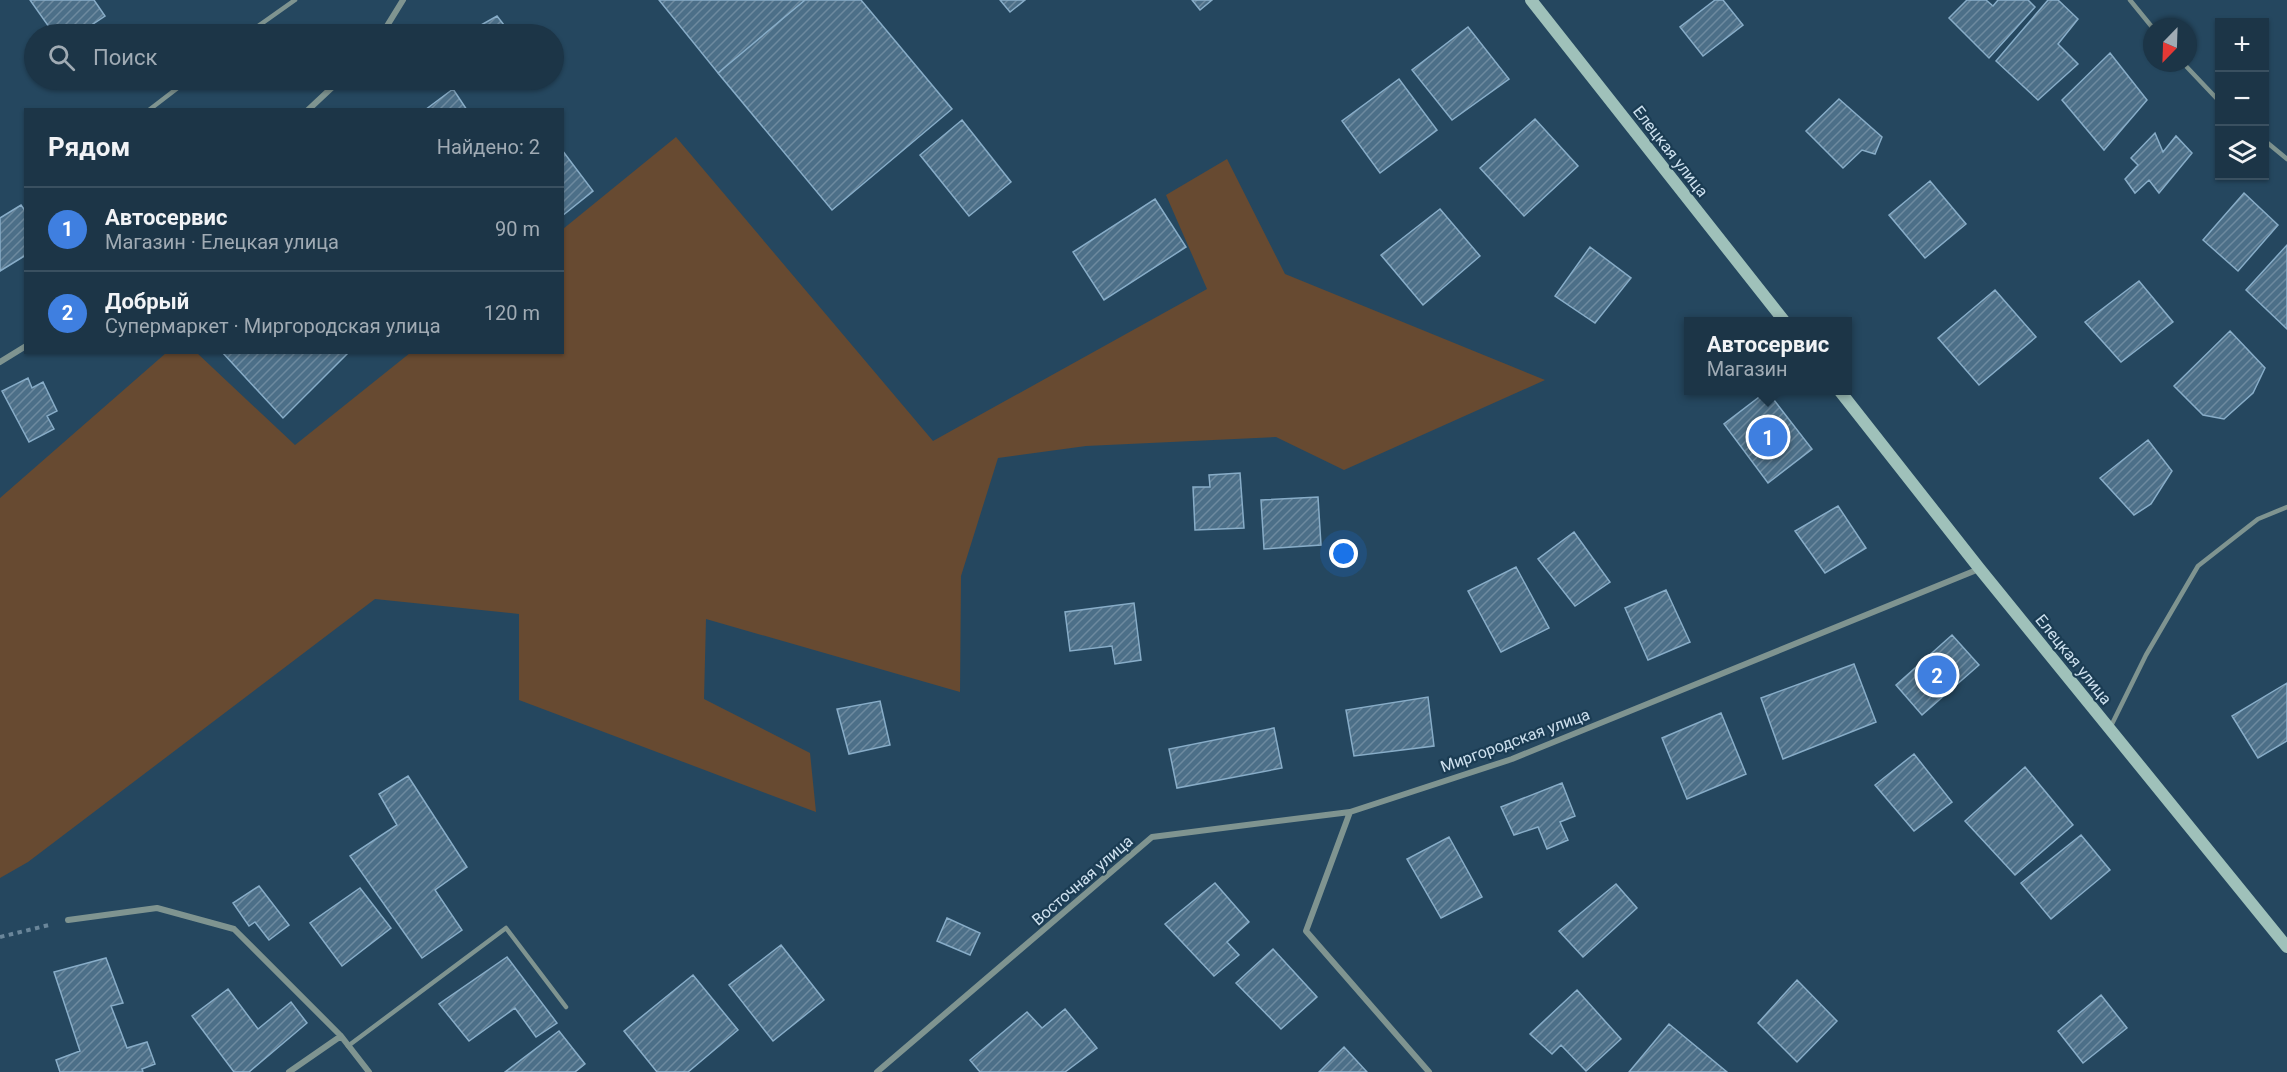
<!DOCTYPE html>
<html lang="ru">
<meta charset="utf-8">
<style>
:root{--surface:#1c3547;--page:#294052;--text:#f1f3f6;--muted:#a0abb4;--line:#3a5060;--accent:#ea580c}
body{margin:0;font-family:Roboto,sans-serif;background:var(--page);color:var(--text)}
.controls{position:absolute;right:18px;top:18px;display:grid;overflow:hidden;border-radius:0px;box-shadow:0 2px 4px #0004}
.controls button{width:54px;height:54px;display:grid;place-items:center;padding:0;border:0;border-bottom:2px solid var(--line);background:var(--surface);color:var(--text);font:30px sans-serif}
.compass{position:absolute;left:2143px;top:18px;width:54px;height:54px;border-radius:50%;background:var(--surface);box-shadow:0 2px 4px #0004;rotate:203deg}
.you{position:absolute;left:1344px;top:554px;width:21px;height:21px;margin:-15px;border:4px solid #fff;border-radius:50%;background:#1a73e8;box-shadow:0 0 0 9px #1a73e833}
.badge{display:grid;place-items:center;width:39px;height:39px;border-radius:50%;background:var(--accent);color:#fff;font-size:20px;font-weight:700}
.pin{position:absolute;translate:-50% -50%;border:3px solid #fff;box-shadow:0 2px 6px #0006}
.popup{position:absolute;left:1684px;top:317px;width:168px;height:78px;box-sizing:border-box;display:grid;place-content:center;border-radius:0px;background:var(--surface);filter:drop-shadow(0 2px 4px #0005);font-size:20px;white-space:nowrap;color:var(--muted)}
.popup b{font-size:22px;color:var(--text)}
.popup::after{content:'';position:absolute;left:50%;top:100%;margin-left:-12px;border:12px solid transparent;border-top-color:var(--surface)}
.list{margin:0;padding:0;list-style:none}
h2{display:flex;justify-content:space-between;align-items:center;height:78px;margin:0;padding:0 24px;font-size:26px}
h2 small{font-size:20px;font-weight:400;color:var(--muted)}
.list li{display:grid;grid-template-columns:39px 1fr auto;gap:18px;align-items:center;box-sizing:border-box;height:84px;padding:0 24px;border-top:2px solid var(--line)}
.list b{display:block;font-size:22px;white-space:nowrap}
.list p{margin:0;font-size:20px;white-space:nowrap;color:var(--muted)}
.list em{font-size:20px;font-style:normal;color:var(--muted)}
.icon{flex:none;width:33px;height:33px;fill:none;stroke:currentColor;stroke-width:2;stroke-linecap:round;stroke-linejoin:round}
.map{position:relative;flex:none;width:2287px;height:1072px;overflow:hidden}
.search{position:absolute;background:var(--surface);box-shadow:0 2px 4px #0004;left:24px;top:24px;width:540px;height:66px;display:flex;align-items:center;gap:15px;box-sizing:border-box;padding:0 21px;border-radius:33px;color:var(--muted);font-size:22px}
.panel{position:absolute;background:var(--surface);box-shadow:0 2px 4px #0004;left:24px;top:108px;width:540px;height:246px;border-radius:0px}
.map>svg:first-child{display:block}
.grass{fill:#674a31}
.building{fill:url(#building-hatch);stroke:#88adc8;stroke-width:1.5}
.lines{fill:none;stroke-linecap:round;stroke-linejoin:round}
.path{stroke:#6a869a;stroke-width:4;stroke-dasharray:4.5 4.5;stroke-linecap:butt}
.service{stroke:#7f9490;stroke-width:4.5}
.minor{stroke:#7f9490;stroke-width:6}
.secondary{stroke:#9fc1ba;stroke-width:12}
.labels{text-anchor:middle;stroke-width:4.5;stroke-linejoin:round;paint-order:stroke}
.street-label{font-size:16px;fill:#cee1ef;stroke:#1b3c53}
</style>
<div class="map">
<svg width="2287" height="1072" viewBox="0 0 2287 1072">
<defs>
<pattern id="building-hatch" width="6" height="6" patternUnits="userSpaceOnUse" patternTransform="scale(1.5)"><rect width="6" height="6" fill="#4c6f88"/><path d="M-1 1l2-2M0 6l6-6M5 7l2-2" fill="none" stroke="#6d8a9f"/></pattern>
</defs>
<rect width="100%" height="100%" fill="#25475f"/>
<!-- grass -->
<path class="grass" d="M 676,137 L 933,441 L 1207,289 L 1166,195 L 1227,159 L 1285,274 L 1545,380 L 1344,470 L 1276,437 L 1086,446 L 998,458 L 961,576 L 960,692 L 706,619 L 704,699 L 810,753 L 816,812 L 519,700 L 519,614 L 375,599 L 28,862 L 0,878 L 0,498 L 166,353 L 197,353 L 295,445 L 410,353 L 562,352 L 563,229 Z"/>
<!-- building -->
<path class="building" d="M 30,0 L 94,0 L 105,16 L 78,34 L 54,34 Z
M 659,0 L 805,0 L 718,73 Z
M 805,0 L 861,0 L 952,109 L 832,210 L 718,73 Z
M 1000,0 L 1025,0 L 1010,12 Z
M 1192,0 L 1212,0 L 1200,10 Z
M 1715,0 L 1723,0 L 1743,25 L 1703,56 L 1680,27 Z
M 1967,0 L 1986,0 L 1993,6 L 1998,0 L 2028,0 L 2035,7 L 1989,58 L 1949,18 Z
M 2048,0 L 2058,0 L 2078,19 L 2058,44 L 2078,64 L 2038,100 L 1996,61 Z
M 497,16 L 511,34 L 465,34 Z
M 1468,27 L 1509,79 L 1452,120 L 1412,70 Z
M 2110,53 L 2147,100 L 2104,150 L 2062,100 Z
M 1399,79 L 1437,130 L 1380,173 L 1342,121 Z
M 453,89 L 467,110 L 425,110 Z
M 1839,99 L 1882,137 L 1875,154 L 1862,150 L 1843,168 L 1806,131 Z
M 1535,119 L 1578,166 L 1524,216 L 1480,168 Z
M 962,120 L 1011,182 L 969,216 L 920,155 Z
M 2155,133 L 2163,152 L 2176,136 L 2192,153 L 2159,193 L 2149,180 L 2135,193 L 2125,179 L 2138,165 L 2131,158 Z
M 562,150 L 593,191 L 562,216 Z
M 1930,181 L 1966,224 L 1925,258 L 1889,215 Z
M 2244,193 L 2278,225 L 2238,271 L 2203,240 Z
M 1155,199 L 1186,247 L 1104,300 L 1073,252 Z
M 21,205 L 26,212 L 26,255 L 0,271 L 0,218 Z
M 1440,209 L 1480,256 L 1423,305 L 1381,255 Z
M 2287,245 L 2287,329 L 2246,290 Z
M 1590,247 L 1631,278 L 1595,323 L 1555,296 Z
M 2139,281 L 2173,322 L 2121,362 L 2085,322 Z
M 1995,290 L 2036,337 L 1979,385 L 1938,338 Z
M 2230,331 L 2265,368 L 2253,393 L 2224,419 L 2203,415 L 2174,386 Z
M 222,352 L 349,352 L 283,418 Z
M 28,378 L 32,388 L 43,382 L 57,411 L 47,416 L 54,429 L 29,442 L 2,391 Z
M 1767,391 L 1812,449 L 1768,483 L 1724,424 Z
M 2148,440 L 2172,471 L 2151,504 L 2134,515 L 2100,478 Z
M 1240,473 L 1244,528 L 1195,530 L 1193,487 L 1210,487 L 1209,475 Z
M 1318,497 L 1321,545 L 1264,549 L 1261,500 Z
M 1838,506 L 1866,548 L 1825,573 L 1795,531 Z
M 1574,532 L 1610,582 L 1575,606 L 1538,559 Z
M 1516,567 L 1549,628 L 1501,652 L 1468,591 Z
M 1666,590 L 1690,642 L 1648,660 L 1625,608 Z
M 1134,603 L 1141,660 L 1115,664 L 1112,646 L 1070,651 L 1065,612 Z
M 1952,635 L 1979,665 L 1922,715 L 1896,685 Z
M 1854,664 L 1876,722 L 1783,759 L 1761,698 Z
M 2287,683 L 2287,741 L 2258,758 L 2232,716 Z
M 1428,697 L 1434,746 L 1354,756 L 1346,710 Z
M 880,701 L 890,745 L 849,754 L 837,709 Z
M 1721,713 L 1746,774 L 1687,799 L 1662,738 Z
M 1274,728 L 1282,768 L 1177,788 L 1169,749 Z
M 1914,754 L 1952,802 L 1914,831 L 1875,785 Z
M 2025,767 L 2073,825 L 2015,875 L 1965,821 Z
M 408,776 L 467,867 L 435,890 L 462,930 L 422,958 L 350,856 L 397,825 L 379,794 Z
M 1562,783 L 1575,816 L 1560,822 L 1568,840 L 1547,849 L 1538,827 L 1514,835 L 1501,807 Z
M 2081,835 L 2110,870 L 2051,919 L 2021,883 Z
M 1449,837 L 1482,897 L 1441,918 L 1407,859 Z
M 1215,883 L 1249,922 L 1227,942 L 1239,955 L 1214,976 L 1165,924 Z
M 1616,884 L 1637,908 L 1583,957 L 1559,931 Z
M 259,886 L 289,925 L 269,940 L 255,922 L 249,926 L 233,903 Z
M 360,888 L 391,928 L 342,966 L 310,923 Z
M 947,918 L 980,933 L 970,955 L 937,941 Z
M 781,945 L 824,1000 L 773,1041 L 729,985 Z
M 1273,949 L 1317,997 L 1281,1029 L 1236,983 Z
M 507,957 L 557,1023 L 536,1037 L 515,1008 L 469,1041 L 439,1004 Z
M 106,958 L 123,1003 L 111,1006 L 127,1048 L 147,1042 L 155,1064 L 142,1069 L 143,1072 L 60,1072 L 56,1060 L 80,1051 L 54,972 Z
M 693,975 L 738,1030 L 688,1072 L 657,1072 L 624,1031 Z
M 1797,980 L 1837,1021 L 1797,1062 L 1758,1023 Z
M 228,989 L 258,1029 L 291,1002 L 307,1023 L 249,1072 L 234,1072 L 192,1016 Z
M 1577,990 L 1621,1039 L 1586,1071 L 1561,1045 L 1552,1054 L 1530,1034 Z
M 2101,995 L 2127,1028 L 2083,1063 L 2058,1031 Z
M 1065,1009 L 1097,1048 L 1065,1072 L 980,1072 L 970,1060 L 1027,1012 L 1042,1028 Z
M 1669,1024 L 1727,1072 L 1629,1072 Z
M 559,1031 L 585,1064 L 575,1072 L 505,1072 Z
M 1344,1047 L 1367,1072 L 1319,1072 Z"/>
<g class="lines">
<!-- path -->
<path class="path" d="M 0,937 L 49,925"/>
<!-- service -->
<path class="service" d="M 2130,0 L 2152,27
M 247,34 L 295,0
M 2183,63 L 2220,102
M 149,110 L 188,80
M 2264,140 L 2287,159
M 2110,728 L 2146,655 L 2198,566 L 2258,519 L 2287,507
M 348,1046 L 506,928 L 566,1007"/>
<!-- minor -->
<path class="minor" d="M 382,34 L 403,0
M 308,110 L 340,80
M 0,362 L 26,346
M 1350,812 L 1306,931 L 1429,1072
M 68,920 L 157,908 L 234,929 L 341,1036
M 289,1072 L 341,1036 L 369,1072
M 877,1072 L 1152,837 L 1350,812 L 1512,759 L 1979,569"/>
<!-- secondary -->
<path class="secondary" d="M 1531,0 L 1785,322
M 1839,390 L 1979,568 L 2287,947"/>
</g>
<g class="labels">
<!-- street labels -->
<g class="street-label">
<text transform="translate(1671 151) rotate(52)" y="6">Елецкая улица</text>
<text transform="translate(2074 659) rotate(51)" y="6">Елецкая улица</text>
<text transform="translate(1515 740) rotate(-20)" y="6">Миргородская улица</text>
<text transform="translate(1082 880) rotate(-41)" y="6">Восточная улица</text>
</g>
</g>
</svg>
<div class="controls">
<button>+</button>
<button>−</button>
<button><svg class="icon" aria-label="layers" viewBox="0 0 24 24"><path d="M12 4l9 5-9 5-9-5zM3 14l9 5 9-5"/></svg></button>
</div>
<svg class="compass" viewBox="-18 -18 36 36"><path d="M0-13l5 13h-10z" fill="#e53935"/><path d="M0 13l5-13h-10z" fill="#a0abb4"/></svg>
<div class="you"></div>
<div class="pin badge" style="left:1768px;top:437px;background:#3f7fe0">1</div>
<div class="popup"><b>Автосервис</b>Магазин</div>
<div class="pin badge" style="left:1937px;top:675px;background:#3f7fe0">2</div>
<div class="search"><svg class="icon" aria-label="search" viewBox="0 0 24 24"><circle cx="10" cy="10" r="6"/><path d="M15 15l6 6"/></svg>Поиск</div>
<section class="panel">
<h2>Рядом<small>Найдено: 2</small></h2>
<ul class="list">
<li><span class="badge" style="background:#3f7fe0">1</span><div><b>Автосервис</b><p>Магазин · Елецкая улица</p></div><em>90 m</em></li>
<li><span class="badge" style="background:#3f7fe0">2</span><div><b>Добрый</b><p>Супермаркет · Миргородская улица</p></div><em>120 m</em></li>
</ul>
</section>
</div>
